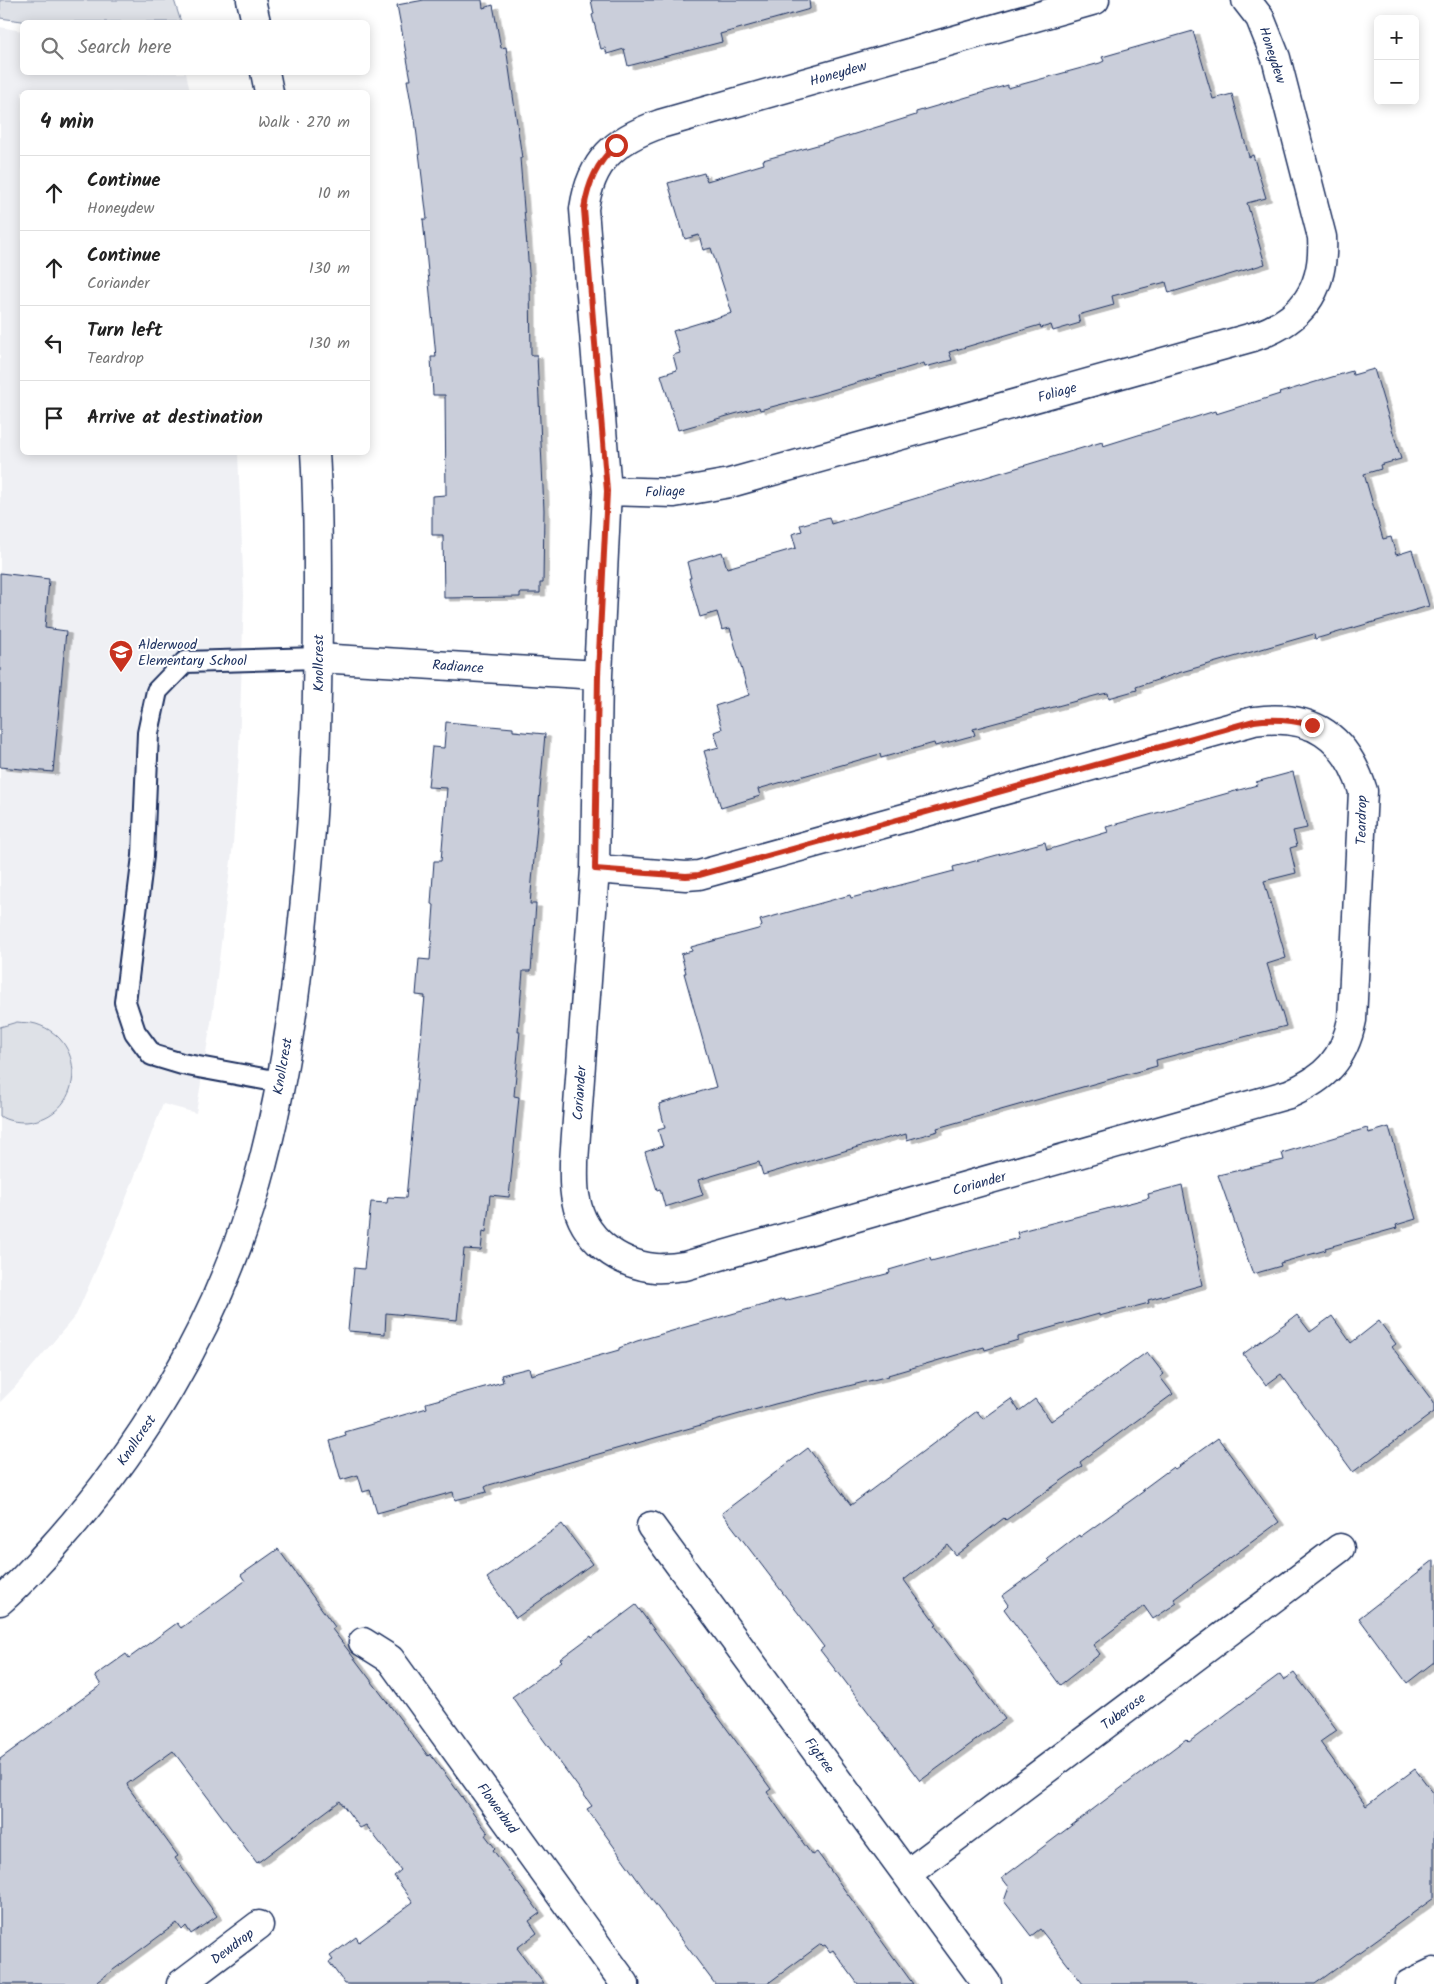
<!DOCTYPE html>
<meta charset="utf-8">
<style>
:root{--surface:#fff;--page:#f6f6f6;--text:#222;--muted:#767676;--line:#e0e0e0}
body{margin:0;font-family:Kalam,sans-serif;background:var(--page);color:var(--text)}
.controls{position:absolute;right:15px;top:15px;display:grid;overflow:hidden;border-radius:8px;box-shadow:0 2px 12px #0003}
.controls button{width:45px;height:45px;display:grid;place-items:center;padding:0;border:0;border-bottom:1px solid var(--line);background:var(--surface);color:var(--text);font:25px sans-serif}
.stop{position:absolute;width:15px;height:15px;margin:-11px;border:4px solid #c8321e;border-radius:50%;background:#fff}
.stop.end{background:#c8321e;border-color:#fff;box-shadow:0 1px 5px #0008}
.list{margin:0;padding:0;list-style:none}
h2{display:flex;justify-content:space-between;align-items:center;height:65px;margin:0;padding:0 20px;font-size:21px}
h2 small{font-size:16px;font-weight:400;color:var(--muted)}
.list li{display:grid;grid-template-columns:32px 1fr auto;gap:15px;align-items:center;box-sizing:border-box;height:75px;padding:0 20px;border-top:1px solid var(--line)}
.list b{display:block;font-size:19px;white-space:nowrap}
.list p{margin:0;font-size:16px;white-space:nowrap;color:var(--muted)}
.list em{font-size:16px;font-style:normal;color:var(--muted)}
.icon{flex:none;width:28px;height:28px;fill:none;stroke:currentColor;stroke-width:2;stroke-linecap:round;stroke-linejoin:round}
.map{position:relative;flex:none;width:1434px;height:1984px;overflow:hidden}
.search{position:absolute;background:var(--surface);box-shadow:0 2px 12px #0003;left:20px;top:20px;width:350px;height:55px;display:flex;align-items:center;gap:12px;box-sizing:border-box;padding:0 18px;border-radius:8px;color:var(--muted);font-size:19px}
.panel{position:absolute;background:var(--surface);box-shadow:0 2px 12px #0003;left:20px;top:90px;width:350px;height:365px;border-radius:8px}
.map>svg:first-child{display:block}
.built{fill:#eff0f4}
.green{fill:#dee1e7;stroke:#7c88a2}
.building{fill:#caceda;stroke:#1b2f5e;filter:url(#shadow)}
.lines{fill:none;stroke-linecap:round;stroke-linejoin:round}
.service-casing{stroke:#1b2f5e;stroke-width:24}
.minor-casing{stroke:#1b2f5e;stroke-width:31}
.tertiary-casing{stroke:#1b2f5e;stroke-width:31}
.service{stroke:#fff;stroke-width:20}
.minor{stroke:#fff;stroke-width:28}
.tertiary{stroke:#fff;stroke-width:28}
.route{stroke:#c8321e;stroke-width:6}
.labels{text-anchor:middle;stroke-width:4;stroke-linejoin:round;paint-order:stroke}
.street-label{font-size:14px;fill:#1b2f5e;stroke:#fff}
.poi-label{font-size:14px;fill:#1b2f5e;stroke:#fff;text-anchor:start}
</style>
<div class="map">
<svg width="1434" height="1984" viewBox="0 0 1434 1984">
<defs>
<filter id="shadow"><feDropShadow dx="5.5" dy="3" stdDeviation="0" flood-color="#0004"/></filter>
</defs>
<rect width="100%" height="100%" fill="#fff"/>
<filter id="ink" filterUnits="userSpaceOnUse"><feTurbulence type="fractalNoise" baseFrequency=".02" numOctaves="2"/><feDisplacementMap in="SourceGraphic" scale="10" xChannelSelector="R" yChannelSelector="G"/><feConvolveMatrix kernelMatrix="1 2 1 2 8 2 1 2 1" color-interpolation-filters="sRGB"/></filter>
<g filter="url(#ink)">
<!-- built -->
<path class="built" d="M 0,27 L 22,31 L 22,72 L 186,73 L 190,92 L 22,92 L 22,452 L 238,453 L 244,595 L 239,751 L 233,844 L 213,1010 L 196,1113 L 163,1104 L 114,1229 L 76,1315 L 15,1387 L 0,1402 Z"/>
<!-- green -->
<path class="green" d="M 0,0 L 174,0 L 181,22 L 29,22 L 0,18 Z
M 17,1022 C 23,1023 30,1022 36,1024 C 90,1041 83,1118 26,1122 C 17,1122 7,1121 0,1116 L 0,1027 Z"/>
<!-- building -->
<path class="building" d="M 424,0 L 482,0 L 483,8 L 493,5 L 501,48 L 506,47 L 522,158 L 520,158 L 530,285 L 531,355 L 537,355 L 544,510 L 543,583 L 540,583 L 540,593 L 520,593 L 520,597 L 444,598 L 443,535 L 432,535 L 432,496 L 446,495 L 445,395 L 433,395 L 431,357 L 436,357 L 423,219 L 427,219 L 415,119 L 414,120 L 407,80 L 411,80 L 397,5 Z
M 591,0 L 809,0 L 810,9 L 720,34 L 722,42 L 628,66 L 624,49 L 607,54 L 605,48 L 601,49 L 592,15 L 594,14 Z
M 1193,31 L 1213,99 L 1232,94 L 1249,157 L 1253,155 L 1266,198 L 1247,203 L 1265,264 L 1169,293 L 1166,282 L 1112,296 L 1114,305 L 1078,315 L 1080,323 L 1053,331 L 1051,325 L 1041,328 L 1040,325 L 949,352 L 952,360 L 925,367 L 924,363 L 805,398 L 760,410 L 759,407 L 678,430 L 661,375 L 677,370 L 673,355 L 680,353 L 673,331 L 732,313 L 711,248 L 703,250 L 699,235 L 685,239 L 668,183 L 704,173 L 707,181 L 764,164 L 763,160 L 832,141 L 916,115 L 916,112 L 1008,85 L 1008,88 L 1100,63 L 1104,61 L 1102,57 Z
M 1374,369 L 1401,459 L 1380,465 L 1381,469 L 1364,474 L 1383,539 L 1391,537 L 1396,555 L 1412,550 L 1429,606 L 1315,639 L 1314,634 L 1178,673 L 1136,687 L 1137,690 L 1109,698 L 1108,693 L 1098,695 L 973,729 L 975,735 L 935,746 L 934,743 L 881,758 L 880,754 L 758,789 L 760,796 L 721,808 L 704,751 L 719,747 L 714,732 L 722,729 L 715,706 L 749,695 L 730,628 L 722,630 L 717,612 L 700,617 L 689,578 L 691,578 L 687,562 L 722,552 L 727,568 L 796,548 L 792,534 L 802,531 L 800,525 L 829,517 L 831,524 L 1102,442 L 1103,446 L 1215,411 L 1216,414 L 1280,394 L 1279,393 L 1352,371 L 1353,375 Z
M 0,573 L 49,579 L 45,628 L 66,631 L 53,772 L 0,767 Z
M 446,722 L 513,728 L 513,731 L 545,734 L 530,904 L 536,904 L 531,971 L 523,971 L 518,1031 L 520,1031 L 514,1096 L 519,1097 L 509,1197 L 490,1195 L 486,1232 L 483,1231 L 481,1250 L 464,1249 L 457,1320 L 386,1313 L 385,1334 L 348,1331 L 354,1268 L 364,1269 L 371,1202 L 387,1203 L 388,1197 L 406,1198 L 425,996 L 416,995 L 419,959 L 430,960 L 434,905 L 431,904 L 434,861 L 441,861 L 447,788 L 428,787 L 432,747 L 444,748 Z
M 1293,772 L 1307,828 L 1293,831 L 1297,846 L 1290,848 L 1296,873 L 1264,881 L 1286,958 L 1267,964 L 1286,1026 L 1156,1060 L 1157,1066 L 937,1128 L 938,1131 L 907,1140 L 906,1134 L 896,1137 L 895,1136 L 763,1175 L 759,1162 L 698,1180 L 703,1195 L 665,1207 L 660,1189 L 657,1190 L 645,1152 L 663,1146 L 658,1130 L 665,1128 L 659,1104 L 716,1087 L 684,973 L 686,973 L 681,954 L 692,951 L 691,947 L 758,929 L 762,926 L 760,920 L 850,895 L 851,898 L 954,871 L 953,867 L 1045,842 L 1047,850 L 1108,832 L 1106,827 L 1257,785 L 1256,782 Z
M 1389,1127 L 1416,1219 L 1396,1225 L 1397,1228 L 1325,1248 L 1326,1250 L 1280,1263 L 1281,1266 L 1253,1274 L 1218,1175 L 1284,1160 L 1282,1153 L 1367,1128 L 1369,1133 Z
M 1182,1185 L 1202,1285 L 1148,1300 L 1149,1303 L 1099,1316 L 1099,1314 L 1018,1337 L 1018,1340 L 985,1350 L 984,1347 L 888,1375 L 889,1376 L 775,1404 L 489,1485 L 485,1487 L 487,1492 L 455,1500 L 453,1492 L 377,1513 L 370,1490 L 363,1492 L 358,1475 L 341,1480 L 330,1441 L 346,1436 L 345,1432 L 427,1408 L 426,1403 L 503,1382 L 501,1375 L 529,1368 L 531,1375 L 619,1350 L 619,1348 L 637,1341 L 784,1299 L 784,1301 L 890,1273 L 889,1270 L 930,1258 L 931,1261 L 1019,1238 L 1017,1232 L 1149,1198 L 1148,1194 Z
M 1297,1315 L 1310,1332 L 1332,1316 L 1351,1343 L 1379,1321 L 1396,1344 L 1392,1347 L 1434,1403 L 1434,1412 L 1353,1472 L 1281,1374 L 1266,1385 L 1243,1354 Z
M 1147,1352 L 1164,1374 L 1160,1377 L 1173,1394 L 1080,1462 L 1082,1466 L 1006,1520 L 1004,1518 L 956,1555 L 948,1545 L 904,1580 L 937,1625 L 935,1626 L 1005,1719 L 920,1781 L 838,1672 L 837,1672 L 820,1650 L 824,1647 L 722,1513 L 808,1448 L 851,1505 L 977,1411 L 983,1419 L 1011,1399 L 1019,1411 L 1035,1399 L 1051,1421 Z
M 1218,1438 L 1279,1522 L 1174,1599 L 1177,1603 L 1153,1619 L 1144,1606 L 1093,1645 L 1100,1654 L 1060,1685 L 1004,1609 L 1008,1605 L 1002,1596 L 1050,1561 L 1048,1559 L 1079,1535 L 1080,1537 L 1144,1491 L 1142,1490 L 1173,1467 L 1175,1469 Z
M 562,1524 L 592,1564 L 516,1618 L 487,1578 Z
M 278,1549 L 335,1627 L 332,1629 L 428,1756 L 430,1754 L 451,1782 L 488,1833 L 485,1835 L 495,1848 L 493,1850 L 540,1913 L 529,1921 L 537,1933 L 517,1948 L 544,1984 L 345,1984 L 329,1962 L 333,1960 L 330,1956 L 356,1937 L 359,1942 L 413,1902 L 394,1876 L 401,1870 L 366,1825 L 360,1828 L 340,1801 L 257,1863 L 173,1751 L 127,1784 L 128,1787 L 178,1856 L 175,1858 L 217,1916 L 191,1934 L 186,1926 L 182,1930 L 177,1923 L 94,1984 L 0,1984 L 0,1759 L 101,1685 L 95,1676 L 126,1654 L 129,1658 L 177,1623 L 181,1628 L 245,1581 L 241,1575 Z
M 1434,1560 L 1434,1662 L 1407,1683 L 1359,1618 Z
M 636,1605 L 771,1789 L 767,1792 L 790,1825 L 812,1855 L 817,1852 L 913,1984 L 858,1984 L 833,1950 L 830,1952 L 825,1945 L 823,1946 L 821,1944 L 767,1984 L 715,1984 L 652,1900 L 587,1809 L 592,1806 L 512,1697 L 562,1661 L 560,1659 L 591,1636 L 592,1638 Z
M 1294,1673 L 1337,1730 L 1320,1742 L 1366,1806 L 1415,1769 L 1434,1794 L 1434,1898 L 1315,1984 L 1083,1984 L 1040,1929 L 1031,1936 L 1004,1901 L 1009,1887 L 1002,1878 L 1186,1739 L 1189,1742 L 1280,1674 L 1284,1680 Z"/>
<g class="lines">
<defs>
<path id="service" d="M 280,1082 L 182,1064 L 152,1055 L 135,1032 L 125,1002 L 143,856 L 148,733 L 157,691 L 185,662 L 318,658"/>
<path id="minor" d="M 607,491 L 674,493 L 730,483 L 1253,337 C 1303,321 1325,289 1322,237 L 1276,58 L 1260,18 L 1246,0
M 318,658 L 598,675
M 595,869 L 686,876 L 699,875 L 1254,721 C 1311,713 1346,736 1363,791 L 1352,1020 C 1344,1059 1326,1078 1289,1094 L 685,1266 C 676,1267 664,1269 655,1268 C 617,1264 583,1238 576,1200 C 573,1188 574,1175 574,1162 L 595,869 L 598,675 L 607,491 L 584,209 C 591,160 615,140 660,124 L 1095,0
M 651,1526 L 987,1984
M 363,1642 L 390,1659 L 625,1984
M 907,1874 L 1340,1548
M 181,1984 L 259,1925
M 1409,1984 L 1434,1972"/>
<path id="tertiary" d="M 251,0 L 256,22
M 265,72 L 269,92
M 0,1601 C 19,1585 35,1566 52,1548 C 140,1451 211,1334 250,1208 C 288,1086 301,956 311,830 C 317,749 318,669 318,589 C 318,543 318,498 315,452"/>
</defs>
<!-- service casing -->
<use href="#service" class="service-casing"/>
<!-- minor casing -->
<use href="#minor" class="minor-casing"/>
<!-- tertiary casing -->
<use href="#tertiary" class="tertiary-casing"/>
<!-- service -->
<use href="#service" class="service"/>
<!-- minor -->
<use href="#minor" class="minor"/>
<!-- tertiary -->
<use href="#tertiary" class="tertiary"/>
</g>
</g>
<g class="lines" filter="url(#ink)">
<!-- route -->
<path class="route" d="M 616,145 C 597,163 588,183 584,209 L 607,491 L 598,675 L 595,869 L 686,876 L 699,875 L 1254,721 C 1274,718 1292,720 1312,725"/>
</g>
<!-- icons -->
<defs>
<symbol id="school-pin" viewBox="-11 -11 22 30"><path d="M0 17L-7.5 6A9.5 9.5 0 1 1 7.5 6Z" fill="#c8321e" stroke="#fff"/><path d="M0-5L7-2L0 1L-7-2ZM-4 1L0 2.5L4 1V4Q0 6-4 4Z" fill="#fff"/></symbol>
</defs>
<g fill-rule="evenodd">
<use href="#school-pin" x="107" y="638" width="28" height="38"/>
</g>
<g class="labels">
<!-- street labels -->
<g class="street-label">
<text transform="translate(1273 55) rotate(72)" y="5">Honeydew</text>
<text transform="translate(838 73) rotate(-16)" y="5">Honeydew</text>
<text transform="translate(1057 392) rotate(-16)" y="5">Foliage</text>
<text transform="translate(665 491) rotate(-2)" y="5">Foliage</text>
<text transform="translate(318 663) rotate(-90)" y="5">Knollcrest</text>
<text transform="translate(458 666) rotate(4)" y="5">Radiance</text>
<text transform="translate(1361 820) rotate(-89)" y="5">Teardrop</text>
<text transform="translate(282 1066) rotate(-80)" y="5">Knollcrest</text>
<text transform="translate(579 1093) rotate(-86)" y="5">Coriander</text>
<text transform="translate(979 1183) rotate(-16)" y="5">Coriander</text>
<text transform="translate(136 1440) rotate(-56)" y="5">Knollcrest</text>
<text transform="translate(1123 1711) rotate(-37)" y="5">Tuberose</text>
<text transform="translate(820 1755) rotate(54)" y="5">Figtree</text>
<text transform="translate(498 1808) rotate(54)" y="5">Flowerbud</text>
<text transform="translate(232 1946) rotate(-37)" y="5">Dewdrop</text>
</g>
<!-- poi labels -->
<g class="poi-label">
<text x="138" y="649">Alderwood<tspan x="138" dy="16">Elementary School</tspan></text>
</g>
</g>
</svg>
<div class="controls">
<button>+</button>
<button>−</button>
</div>
<div class="stop" style="left:616px;top:145px"></div>
<div class="stop end" style="left:1312px;top:725px"></div>
<div class="search"><svg class="icon" aria-label="search" viewBox="0 0 24 24"><circle cx="10" cy="10" r="6"/><path d="M15 15l6 6"/></svg>Search here</div>
<section class="panel">
<h2>4 min<small>Walk · 270 m</small></h2>
<ul class="list">
<li><svg class="icon" aria-label="ahead" viewBox="0 0 24 24"><path d="M12 20V5M6 11l6-6 6 6"/></svg><div><b>Continue</b><p>Honeydew</p></div><em>10 m</em></li>
<li><svg class="icon" aria-label="ahead" viewBox="0 0 24 24"><path d="M12 20V5M6 11l6-6 6 6"/></svg><div><b>Continue</b><p>Coriander</p></div><em>130 m</em></li>
<li><svg class="icon" aria-label="left" viewBox="0 0 24 24"><path d="M17 20v-9H6M10 6l-5 5 5 5"/></svg><div><b>Turn left</b><p>Teardrop</p></div><em>130 m</em></li>
<li><svg class="icon" aria-label="arrive" viewBox="0 0 24 24"><path d="M6 21V4h12l-3 4 3 4H6"/></svg><div><b>Arrive at destination</b></div></li>
</ul>
</section>
</div>
